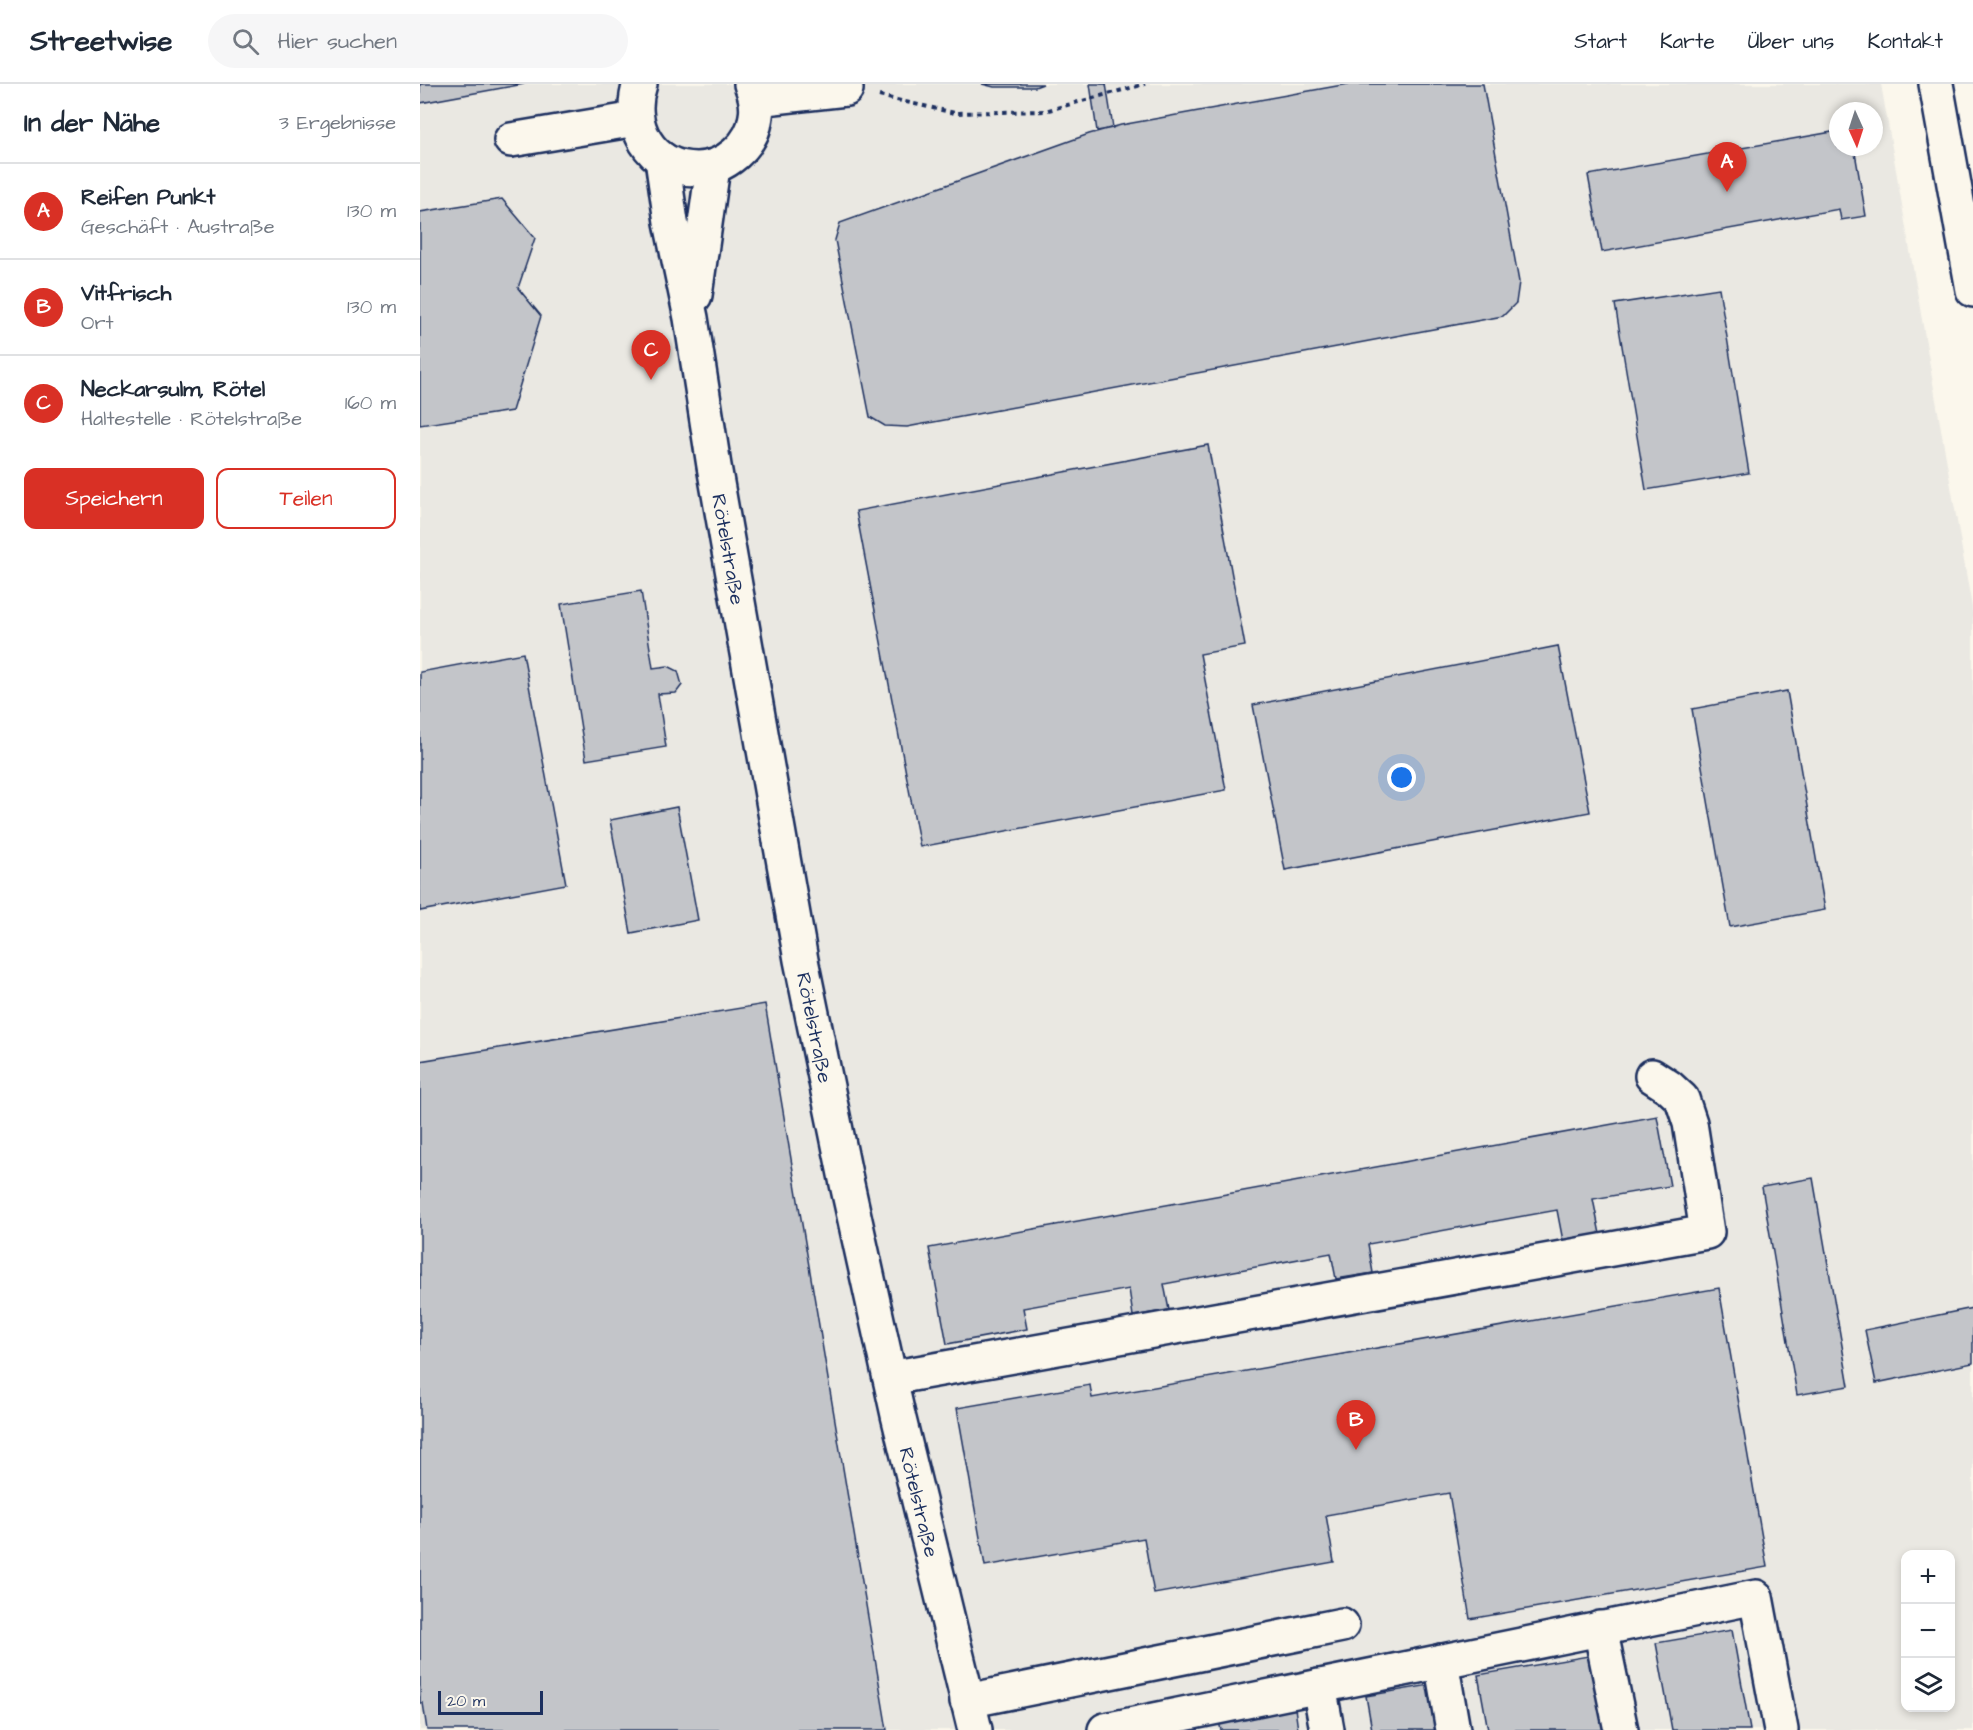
<!DOCTYPE html>
<html lang="de">
<meta charset="utf-8">
<style>
:root{--surface:#fff;--page:#f6f6f7;--text:#1f2937;--muted:#747a83;--line:#e0e1e3;--accent:#d93025}
body{margin:0;font-family:"Architects Daughter",sans-serif;background:var(--page);color:var(--text)}
.controls{position:absolute;right:18px;bottom:18px;display:grid;overflow:hidden;border-radius:12px;box-shadow:0 3px 9px #0003}
.controls button{width:54px;height:54px;display:grid;place-items:center;padding:0;border:0;border-bottom:2px solid var(--line);background:var(--surface);color:var(--text);font:30px sans-serif}
.compass{position:absolute;left:1409px;top:18px;width:54px;height:54px;border-radius:50%;background:var(--surface);box-shadow:0 3px 9px #0003;rotate:177deg}
.scale{position:absolute;left:18px;bottom:15px;width:105px;box-sizing:border-box;padding-left:6px;border:3px solid #1b2f5e;border-top:0;font-size:16px;line-height:21px;white-space:nowrap;color:#1b2f5e;-webkit-text-stroke:4px #fbf7ec;paint-order:stroke}
.you{position:absolute;left:982px;top:694px;width:21px;height:21px;margin:-15px;border:4px solid #fff;border-radius:50%;background:#1a73e8;box-shadow:0 0 0 9px #1a73e833}
.badge{display:grid;place-items:center;width:39px;height:39px;border-radius:50%;background:var(--accent);color:#fff;font-size:20px;font-weight:700}
.pin{position:absolute;translate:-50% -50px;filter:drop-shadow(0 2px 3px #0008)}
.pin::after{content:'';position:absolute;top:32px;width:21px;height:18px;background:inherit;clip-path:polygon(0 0,100% 0,50% 100%)}
.list{margin:0;padding:0;list-style:none}
h2{display:flex;justify-content:space-between;align-items:center;height:78px;margin:0;padding:0 24px;font-size:26px}
h2 small{font-size:20px;font-weight:400;color:var(--muted)}
.list li{display:grid;grid-template-columns:39px 1fr auto;gap:18px;align-items:center;box-sizing:border-box;height:96px;padding:0 24px;border-top:2px solid var(--line)}
.list b{display:block;font-size:22px;white-space:nowrap}
.list p{margin:0;font-size:20px;white-space:nowrap;color:var(--muted)}
.list em{font-size:20px;font-style:normal;color:var(--muted)}
.actions{display:flex;gap:12px;padding:18px 24px}
.actions a{flex:1;padding:14px 0;border:2px solid var(--accent);border-radius:12px;text-align:center;font-size:21px;color:var(--accent)}
.actions .main{background:var(--accent);color:#fff}
.icon{flex:none;width:33px;height:33px;fill:none;stroke:currentColor;stroke-width:2;stroke-linecap:round;stroke-linejoin:round}
.map{position:relative;flex:none;width:1553px;height:1646px;overflow:hidden}
header{display:flex;align-items:center;gap:36px;box-sizing:border-box;height:84px;padding:0 30px;background:var(--surface);border-bottom:2px solid var(--line)}
header strong{font-size:28px}
nav{display:flex;gap:33px;margin-inline-start:auto;font-size:21px}
.search{width:420px;height:54px;background:var(--page);display:flex;align-items:center;gap:15px;box-sizing:border-box;padding:0 21px;border-radius:33px;color:var(--muted);font-size:22px}
main{display:flex}
aside{flex:1;background:var(--surface)}
.map>svg:first-child{display:block}
.built{fill:#eae8e2;fill-rule:evenodd}
.building{fill:#c3c5c9;stroke:#1b2f5e;stroke-width:1.5}
.lines{fill:none;stroke-linecap:round;stroke-linejoin:round}
.minor-casing{stroke:#1b2f5e;stroke-width:38}
.major-casing{stroke:#1b2f5e;stroke-width:38}
.path{stroke:#1b2f5e;stroke-width:4;stroke-dasharray:4.5 4.5;stroke-linecap:butt}
.minor{stroke:#fbf7ec;stroke-width:33}
.major{stroke:#fbf7ec;stroke-width:33}
.labels{text-anchor:middle;stroke-width:4.5;stroke-linejoin:round;paint-order:stroke}
.street-label{font-size:20px;fill:#1b2f5e;stroke:#fbf7ec}
</style>
<header>
<strong>Streetwise</strong>
<div class="search"><svg class="icon" aria-label="search" viewBox="0 0 24 24"><circle cx="10" cy="10" r="6"/><path d="M15 15l6 6"/></svg>Hier suchen</div>
<nav><a>Start</a><a>Karte</a><a>Über uns</a><a>Kontakt</a></nav>
</header>
<main>
<aside>
<h2>In der Nähe<small>3 Ergebnisse</small></h2>
<ul class="list">
<li><span class="badge">A</span><div><b>Reifen Punkt</b><p>Geschäft · Austraße</p></div><em>130 m</em></li>
<li><span class="badge">B</span><div><b>Vitfrisch</b><p>Ort</p></div><em>130 m</em></li>
<li><span class="badge">C</span><div><b>Neckarsulm, Rötel</b><p>Haltestelle · Rötelstraße</p></div><em>160 m</em></li>
</ul>
<div class="actions"><a class="main">Speichern</a><a>Teilen</a></div>
</aside>
<div class="map">
<svg width="1553" height="1646" viewBox="0 0 1553 1646">
<rect width="100%" height="100%" fill="#fbf7ec"/>
<filter id="ink" filterUnits="userSpaceOnUse"><feTurbulence type="fractalNoise" baseFrequency=".0167" numOctaves="2"/><feDisplacementMap in="SourceGraphic" scale="12" xChannelSelector="R" yChannelSelector="G"/><feConvolveMatrix kernelMatrix="1 2 1 2 8 2 1 2 1" color-interpolation-filters="sRGB"/></filter>
<g filter="url(#ink)">
<!-- built -->
<path class="built" d="M 0,0 L 1461,0 L 1553,529 L 1553,1646 L 0,1646 ZM 1418,27 L 1454,27 L 1454,63 L 1418,63 ZM 1486,1470 L 1530,1470 L 1530,1624 L 1486,1624 Z"/>
<!-- building -->
<path class="building" d="M 0,0 L 104,0 L 0,19 Z
M 562,0 L 623,0 L 615,3 L 574,3 Z
M 670,0 L 686,0 L 693,44 L 677,47 Z
M 928,0 L 1063,0 L 1099,198 L 1096,219 L 1083,232 L 487,343 L 465,342 L 450,333 L 415,156 L 420,139 L 669,50 L 701,41 Z
M 1418,47 L 1418,63 L 1434,63 L 1446,132 L 1421,136 L 1419,125 L 1182,168 L 1168,91 Z
M 82,115 L 115,154 L 98,204 L 121,232 L 92,327 L 0,341 L 0,128 Z
M 1299,204 L 1329,389 L 1226,406 L 1195,220 Z
M 788,361 L 825,562 L 780,570 L 806,706 L 500,763 L 436,427 Z
M 221,507 L 233,584 L 248,582 L 258,587 L 262,601 L 256,609 L 238,610 L 246,663 L 166,676 L 141,520 Z
M 1138,562 L 1170,728 L 865,786 L 833,621 Z
M 103,569 L 146,800 L 0,827 L 0,588 Z
M 1367,607 L 1405,826 L 1310,843 L 1272,625 Z
M 257,723 L 278,836 L 211,849 L 190,736 Z
M 345,920 L 467,1646 L 7,1646 L 3,1619 L 0,1619 L 0,977 Z
M 1237,1032 L 1250,1102 L 1173,1115 L 1180,1150 L 1143,1157 L 1137,1126 L 948,1160 L 953,1189 L 916,1195 L 911,1169 L 744,1200 L 749,1226 L 713,1232 L 709,1205 L 603,1224 L 607,1245 L 527,1260 L 509,1164 Z
M 1393,1094 L 1429,1302 L 1377,1311 L 1342,1103 Z
M 1299,1204 L 1347,1483 L 1050,1535 L 1029,1409 L 906,1431 L 914,1478 L 734,1510 L 724,1454 L 565,1482 L 537,1324 L 670,1301 L 672,1314 Z
M 1553,1224 L 1553,1279 L 1456,1299 L 1445,1246 Z
M 1312,1546 L 1330,1646 L 1252,1646 L 1236,1559 Z
M 1174,1571 L 1187,1646 L 1068,1646 L 1058,1591 Z
M 1021,1599 L 1030,1646 L 952,1646 L 946,1612 Z
M 875,1624 L 878,1646 L 801,1646 L 799,1638 Z"/>
<g class="lines">
<defs>
<g id="minor">
<path d="M 220,0 C 206,40 230,85 276,85 C 305,85 333,61 336,32 C 338,21 335,10 331,0"/>
<path d="M 336,15 L 426,5"/>
<path d="M 91,56 L 216,35"/>
<path id="s1" d="M 242,75 L 251,138 L 271,234 L 294,382 L 381,876 L 427,1100 L 478,1331 L 555,1646"/>
<path d="M 275,211 L 293,83"/>
<path d="M 470,1294 L 1287,1148 L 1270,1039 L 1262,1015 L 1249,1003 L 1232,992"/>
<path d="M 1180,1544 L 1201,1646"/>
<path d="M 1021,1577 L 1033,1646"/>
<path d="M 899,1602 L 907,1646"/>
<path d="M 547,1617 L 922,1541"/>
<path d="M 685,1646 L 1336,1513 L 1361,1646"/>
</g>
<path id="major" d="M 1516,0 L 1553,206"/>
</defs>
<!-- minor casing -->
<use href="#minor" class="minor-casing"/>
<!-- major casing -->
<use href="#major" class="major-casing"/>
<!-- path -->
<path class="path" d="M 459,12 L 535,29 L 625,27 L 725,0"/>
<!-- minor -->
<use href="#minor" class="minor"/>
<!-- major -->
<use href="#major" class="major"/>
</g>
</g>
<g class="labels">
<!-- street labels -->
<g class="street-label">
<text dy="7" stroke="none"><textPath href="#s1" startOffset="396">Rötelstraße</textPath></text>
<text dy="7" stroke="none"><textPath href="#s1" startOffset="882">Rötelstraße</textPath></text>
<text dy="7" stroke="none"><textPath href="#s1" startOffset="1368">Rötelstraße</textPath></text>
</g>
</g>
</svg>
<div class="controls">
<button>+</button>
<button>−</button>
<button><svg class="icon" aria-label="layers" viewBox="0 0 24 24"><path d="M12 4l9 5-9 5-9-5zM3 14l9 5 9-5"/></svg></button>
</div>
<svg class="compass" viewBox="-18 -18 36 36"><path d="M0-13l5 13h-10z" fill="#e53935"/><path d="M0 13l5-13h-10z" fill="#747a83"/></svg>
<div class="scale">20 m</div>
<div class="you"></div>
<div class="pin badge" style="left:1307px;top:108px">A</div>
<div class="pin badge" style="left:936px;top:1366px">B</div>
<div class="pin badge" style="left:231px;top:296px">C</div>
</div>
</main>
